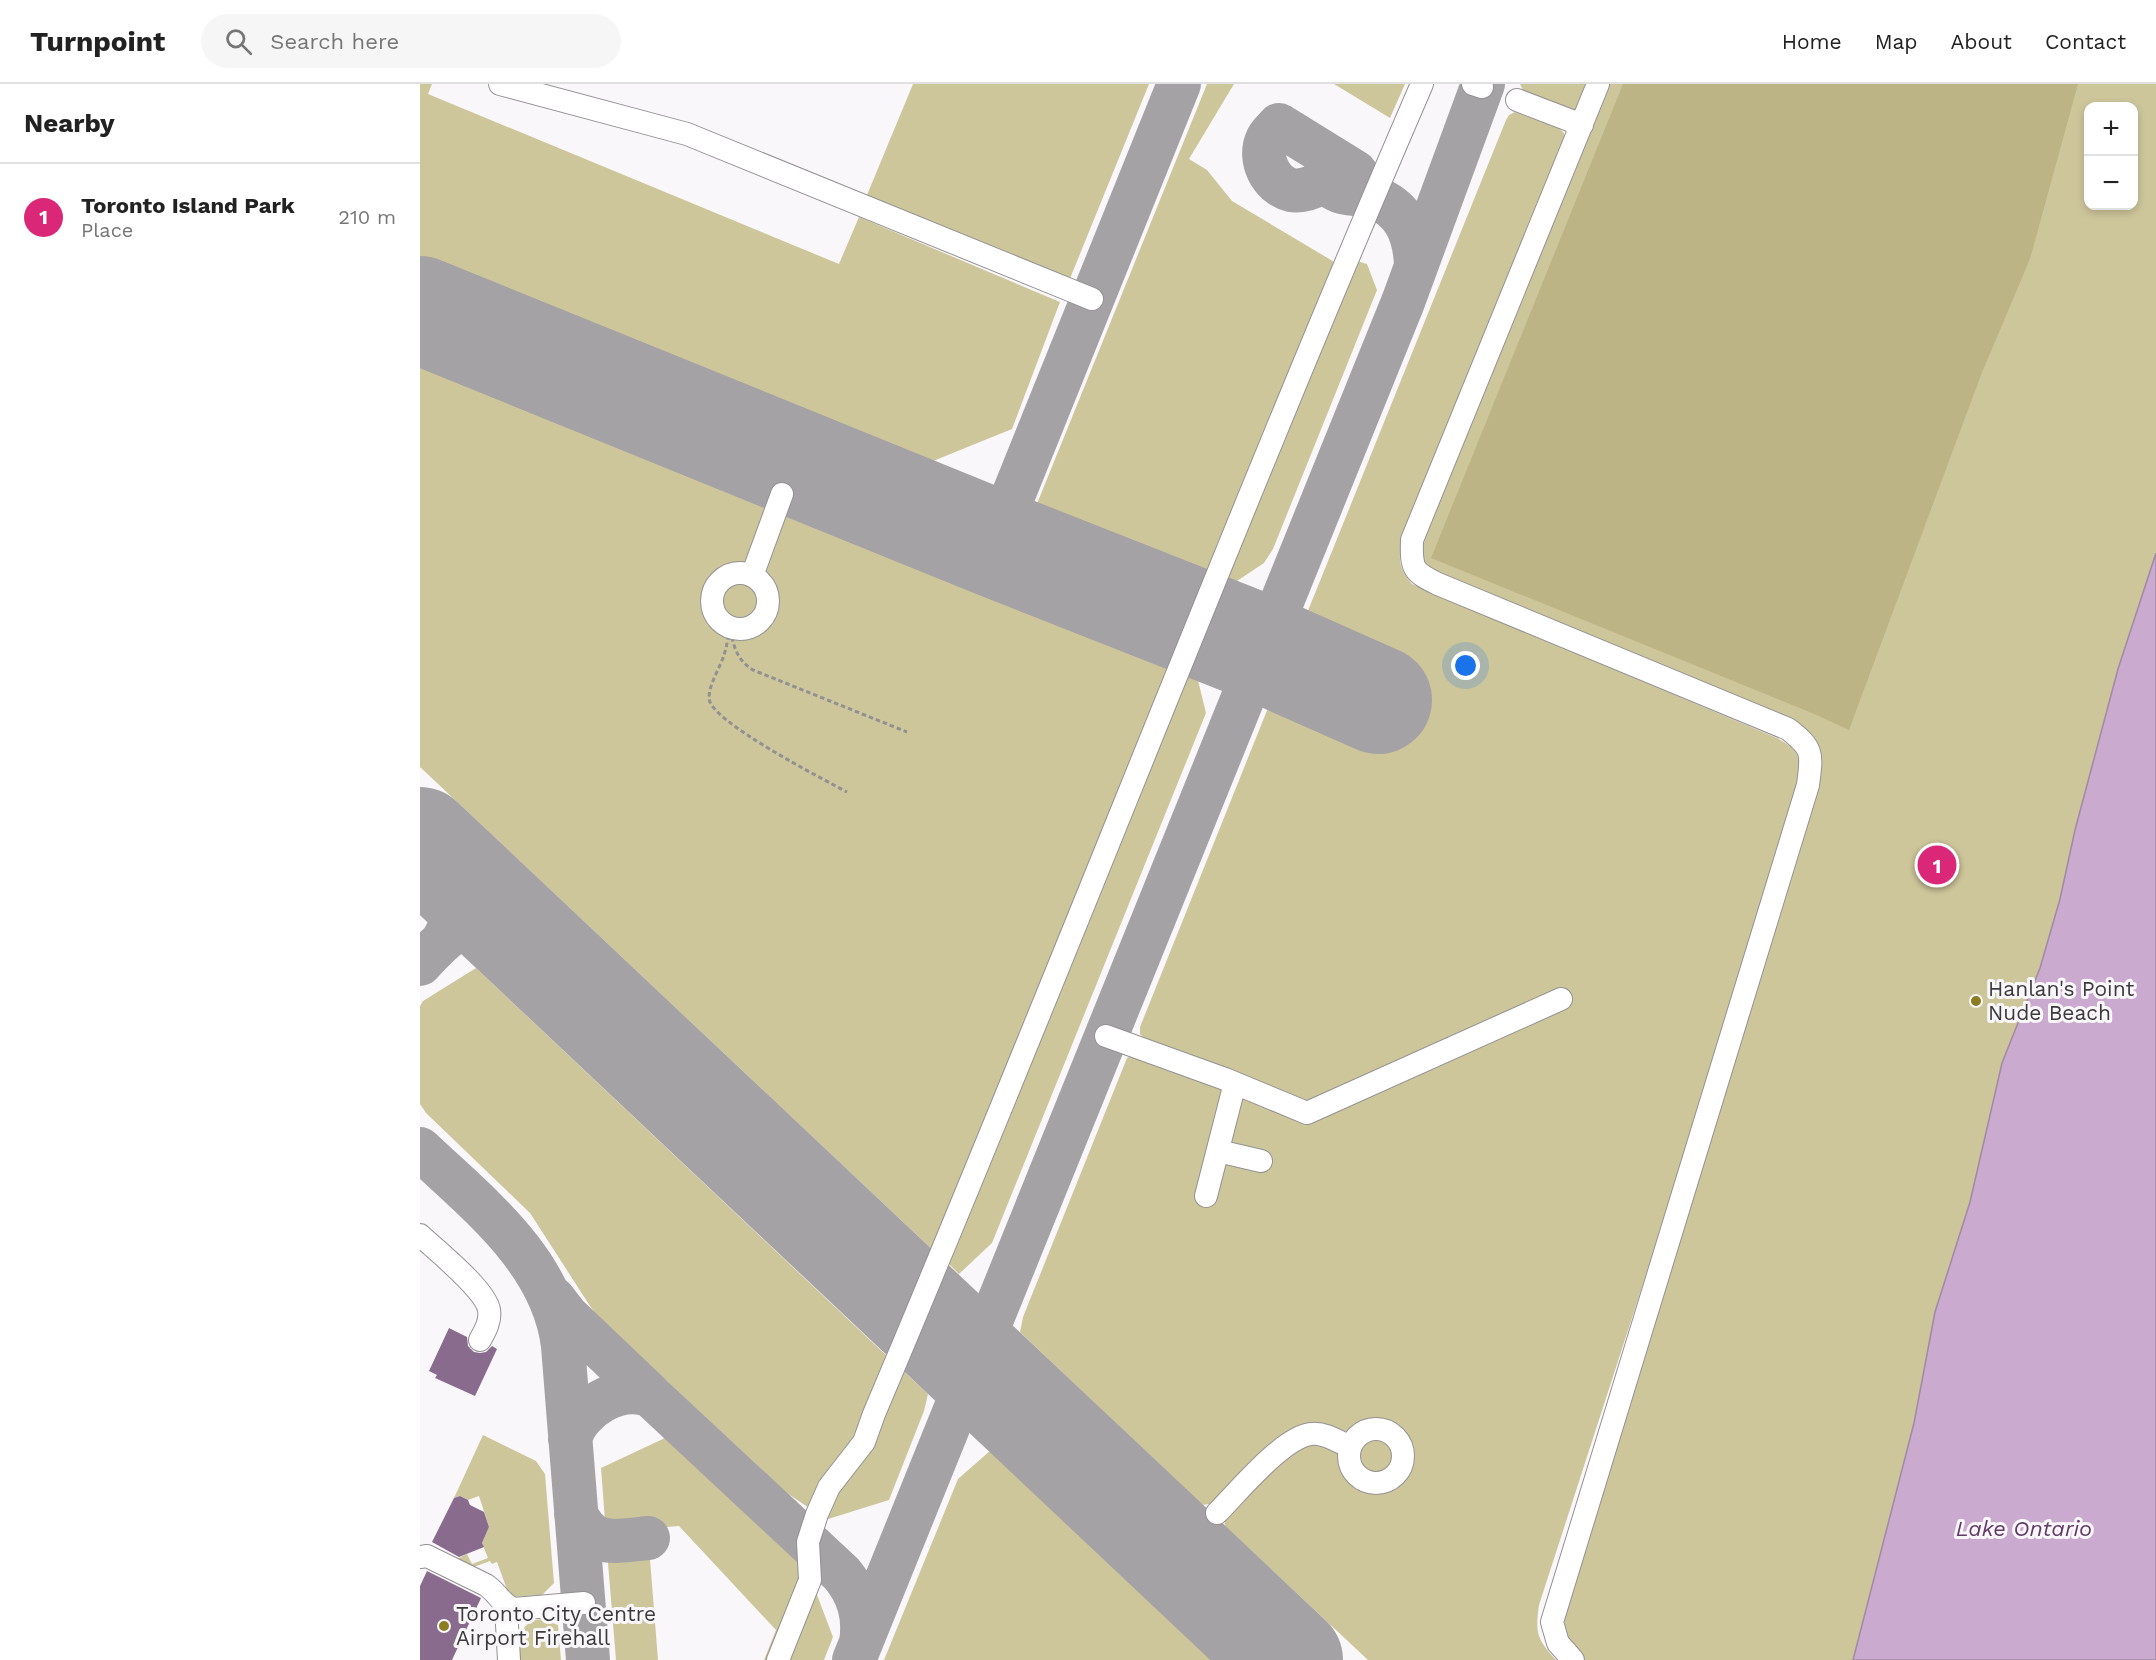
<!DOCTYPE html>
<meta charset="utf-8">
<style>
:root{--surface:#fff;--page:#f6f6f6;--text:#222;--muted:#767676;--line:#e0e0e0;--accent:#db2777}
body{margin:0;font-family:"Work Sans",sans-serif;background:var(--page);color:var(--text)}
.controls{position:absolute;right:18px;top:18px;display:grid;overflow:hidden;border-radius:12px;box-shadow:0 3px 9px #0003}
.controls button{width:54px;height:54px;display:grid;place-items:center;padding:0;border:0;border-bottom:2px solid var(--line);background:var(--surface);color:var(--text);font:30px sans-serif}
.you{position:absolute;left:1046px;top:582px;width:21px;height:21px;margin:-15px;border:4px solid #fff;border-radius:50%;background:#1a73e8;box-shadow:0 0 0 9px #1a73e833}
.badge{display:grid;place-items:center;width:39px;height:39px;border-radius:50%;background:var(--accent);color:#fff;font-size:20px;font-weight:700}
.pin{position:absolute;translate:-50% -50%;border:3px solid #fff;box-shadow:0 2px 6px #0006}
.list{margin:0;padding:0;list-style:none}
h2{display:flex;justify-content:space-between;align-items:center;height:78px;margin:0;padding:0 24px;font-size:26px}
h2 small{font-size:20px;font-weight:400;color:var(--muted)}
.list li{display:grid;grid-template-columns:39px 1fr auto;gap:18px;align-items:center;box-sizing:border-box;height:108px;padding:0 24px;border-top:2px solid var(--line)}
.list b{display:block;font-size:22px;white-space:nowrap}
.list p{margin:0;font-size:20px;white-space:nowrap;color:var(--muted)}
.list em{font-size:20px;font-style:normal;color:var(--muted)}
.icon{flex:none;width:33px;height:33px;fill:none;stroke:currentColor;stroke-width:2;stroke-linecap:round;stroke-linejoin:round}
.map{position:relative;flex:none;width:1736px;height:1576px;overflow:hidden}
header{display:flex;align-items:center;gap:36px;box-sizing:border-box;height:84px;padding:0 30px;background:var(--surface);border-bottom:2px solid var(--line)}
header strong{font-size:28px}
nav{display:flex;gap:33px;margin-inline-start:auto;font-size:21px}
.search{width:420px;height:54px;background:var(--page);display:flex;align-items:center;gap:15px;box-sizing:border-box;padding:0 21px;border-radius:33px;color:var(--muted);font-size:22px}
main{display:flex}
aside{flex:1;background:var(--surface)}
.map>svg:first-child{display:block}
.green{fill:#cec69b;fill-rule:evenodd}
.forest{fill:#bdb485}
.water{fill:#cbaad0;stroke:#a089a4;stroke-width:1.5}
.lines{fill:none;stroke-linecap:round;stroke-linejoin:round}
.taxiway{stroke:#a5a2a5;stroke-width:44}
.runway{stroke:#a5a2a5;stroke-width:108}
.building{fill:#896b8e}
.minor-casing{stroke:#939193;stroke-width:24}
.path{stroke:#929092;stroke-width:3;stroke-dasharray:4.5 3;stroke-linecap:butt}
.minor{stroke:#fff;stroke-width:22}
.poi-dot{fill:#8c7c22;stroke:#faf7fa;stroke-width:2}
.labels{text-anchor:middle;stroke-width:6;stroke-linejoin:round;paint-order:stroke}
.poi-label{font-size:21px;fill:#3c3b3c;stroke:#faf7fa;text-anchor:start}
.water-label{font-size:22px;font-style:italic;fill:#63396a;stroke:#faf7fa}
</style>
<header>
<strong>Turnpoint</strong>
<div class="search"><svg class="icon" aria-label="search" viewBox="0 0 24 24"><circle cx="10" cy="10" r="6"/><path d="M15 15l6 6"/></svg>Search here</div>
<nav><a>Home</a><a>Map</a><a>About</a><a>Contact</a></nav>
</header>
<main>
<aside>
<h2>Nearby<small></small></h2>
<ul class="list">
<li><span class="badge">1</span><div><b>Toronto Island Park</b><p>Place</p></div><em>210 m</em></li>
</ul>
</aside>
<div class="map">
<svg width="1736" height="1576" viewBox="0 0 1736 1576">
<rect width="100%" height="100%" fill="#faf7fa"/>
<!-- green -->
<path class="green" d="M 0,0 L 12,0 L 8,10 L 419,180 L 439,133 L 640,218 L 592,345 L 491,386 L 0,188 Z
M 493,0 L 729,0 L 649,197 L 447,111 Z
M 787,0 L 814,0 L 769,75 L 787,86 L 812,117 L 916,179 L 785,498 L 780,500 L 612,432 Z
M 914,0 L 985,0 L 970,34 Z
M 1100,0 L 1168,0 L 1159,22 L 1155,27 L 1105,10 Z
M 1188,0 L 1736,0 L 1736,469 L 1698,585 L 1655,746 L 1640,815 L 1620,884 L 1582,979 L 1550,1118 L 1515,1228 L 1494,1339 L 1433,1576 L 1161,1576 L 1145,1549 L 1144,1536 L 1400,666 L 1393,652 L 1379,643 L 1012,490 L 1002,481 L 1000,463 ZM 1668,22 L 1714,22 L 1714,122 L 1668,122 Z
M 1095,28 L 1139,44 L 1144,49 L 1145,54 L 981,463 C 978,478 981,487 992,500 L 1357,654 C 1377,665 1382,672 1379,694 L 1269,1058 L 1119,1521 C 1115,1549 1117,1555 1136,1576 L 948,1576 L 805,1442 L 804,1432 L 807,1427 L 888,1355 L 918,1367 C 922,1376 925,1386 931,1392 C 957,1425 1008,1387 982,1352 C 978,1347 975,1343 968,1341 C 954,1335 942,1344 928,1347 C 917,1348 906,1346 895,1345 L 798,1419 L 782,1421 L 600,1248 L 603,1233 L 707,974 L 714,971 L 724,954 L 720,950 L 720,943 L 852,614 L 856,611 L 948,649 L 976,581 L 881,544 L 1086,36 L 1089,31 Z
M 937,177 L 947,180 L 957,206 L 853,465 L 844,479 L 808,503 L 799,506 Z
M 0,265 L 750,566 L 757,575 L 517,1170 L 0,683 Z
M 773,576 L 786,629 L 572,1159 L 539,1190 L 527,1178 Z
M 56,884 L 469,1274 L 438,1354 L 392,1426 L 367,1409 L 179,1234 L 170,1222 L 110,1129 L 6,1029 L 0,1020 L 0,922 L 3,917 Z
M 479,1283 L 508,1310 L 504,1327 L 469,1416 L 405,1436 Z
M 63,1351 L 116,1377 L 125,1390 L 134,1499 L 122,1511 L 91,1513 L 89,1511 L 77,1478 L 72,1480 L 70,1477 L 54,1483 L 37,1475 L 47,1470 L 52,1480 L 68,1474 L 62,1459 L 69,1443 L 59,1412 L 48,1416 L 40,1412 L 34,1414 Z
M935 1372a21 21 0 1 1 42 0a21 21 0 1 1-42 0Z
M 245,1354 L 384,1484 L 351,1576 L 344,1576 L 356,1546 L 259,1442 L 197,1447 L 185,1437 L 181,1384 Z
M 571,1366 L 792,1576 L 464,1576 L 538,1395 Z
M 217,1465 L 230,1475 L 238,1576 L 196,1576 L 187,1467 Z
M 394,1503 L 413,1553 L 404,1576 L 365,1576 Z
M 122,1535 L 138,1541 L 141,1576 L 100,1576 C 100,1556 97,1538 122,1535 Z"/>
<!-- forest -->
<path class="forest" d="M 1203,0 L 1658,0 L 1610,175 L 1561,291 L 1429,646 L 1392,629 L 1011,474 Z"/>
<!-- water -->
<path class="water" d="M 1736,469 L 1736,1576 L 1433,1576 L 1494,1339 L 1515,1228 L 1550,1118 L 1582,979 L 1620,884 L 1640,815 L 1655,746 L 1698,585 Z"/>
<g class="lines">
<!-- taxiway -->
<path class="taxiway" d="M 956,115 L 935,88 L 859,41 C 855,46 849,50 847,56 C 838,75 851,101 871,106 C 882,108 894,103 903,98 C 908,101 914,105 919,107 C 929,111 941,109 952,113 C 984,123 995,150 996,182
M 574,459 L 759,0
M 15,771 C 33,803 44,821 23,856
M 0,880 C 19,860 39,835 70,842 C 81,844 91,849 101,852
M 0,1065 C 58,1120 133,1177 143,1262 L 168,1576
M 133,1214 L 147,1232 L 231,1312
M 150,1355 C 158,1324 200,1299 231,1312 L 422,1490 C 439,1511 445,1532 441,1559
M 156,1430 C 172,1465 196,1457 228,1454
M 434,1576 L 983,218 L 1063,0"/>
<!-- runway -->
<path class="runway" d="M 0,226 L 574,459 L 843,565 L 958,616
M 0,757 L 869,1576"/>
</g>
<!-- building -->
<path class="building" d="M 29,1244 L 47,1253 L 48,1262 L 54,1268 L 60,1269 L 66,1268 L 72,1262 L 77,1265 L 55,1312 L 15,1294 L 17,1291 L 9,1287 Z
M 40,1412 L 48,1416 L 50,1421 L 64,1428 L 69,1443 L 62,1459 L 64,1463 L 39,1473 L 12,1458 L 34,1414 Z
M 7,1487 L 61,1514 L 32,1576 L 0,1576 L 0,1502 Z"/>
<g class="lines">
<defs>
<path id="minor" d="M 80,0 L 267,50 L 672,215
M 1053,0 L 1062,3
M 1097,16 L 1162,41
M292 517a28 28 0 1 1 56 0a28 28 0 1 1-56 0Z
M 332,492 L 362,410
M 686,952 L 805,995 L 887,1029 L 1141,915
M 798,1067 L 841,1077
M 786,1112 L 815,999
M 0,1151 C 16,1166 66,1206 69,1226 C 71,1237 65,1247 60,1256
M929 1372a27 27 0 1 1 54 0a27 27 0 1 1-54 0Z
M 797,1429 C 818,1408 863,1353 891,1350 C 904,1348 919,1358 930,1363
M 0,1473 L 7,1472 L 66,1501 C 77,1508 82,1521 94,1525 L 164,1519
M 86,1523 L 89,1576
M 358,1576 L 390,1496 L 388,1458 L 397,1430 L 409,1403 L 444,1358 L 454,1330 C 641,889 812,440 1002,0
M 1153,1576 L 1138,1559 L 1132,1538 L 1388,701 C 1392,670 1394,665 1368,645 L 1018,500 C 993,488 991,485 992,456 L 1178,0"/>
</defs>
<!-- minor casing -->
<use href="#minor" class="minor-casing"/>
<!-- path -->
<path class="path" d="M 310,544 C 308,553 307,562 304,571 C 300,584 289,600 289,614 C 289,637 405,696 427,708
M 310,546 C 314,563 317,576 333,586 L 487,648"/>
<!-- minor -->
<use href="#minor" class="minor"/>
</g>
<!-- markers -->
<g class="poi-dot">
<circle cx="1556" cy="917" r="6"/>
<circle cx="24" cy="1542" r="6"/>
</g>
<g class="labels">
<!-- poi labels -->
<g class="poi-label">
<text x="1568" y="912">Hanlan's Point<tspan x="1568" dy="24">Nude Beach</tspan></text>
<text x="36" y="1537">Toronto City Centre<tspan x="36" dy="24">Airport Firehall</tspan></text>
</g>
<!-- water labels -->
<g class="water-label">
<text x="1604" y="1452">Lake Ontario</text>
</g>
</g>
</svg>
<div class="controls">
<button>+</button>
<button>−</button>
</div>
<div class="you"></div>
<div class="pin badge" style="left:1517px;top:781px">1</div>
</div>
</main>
